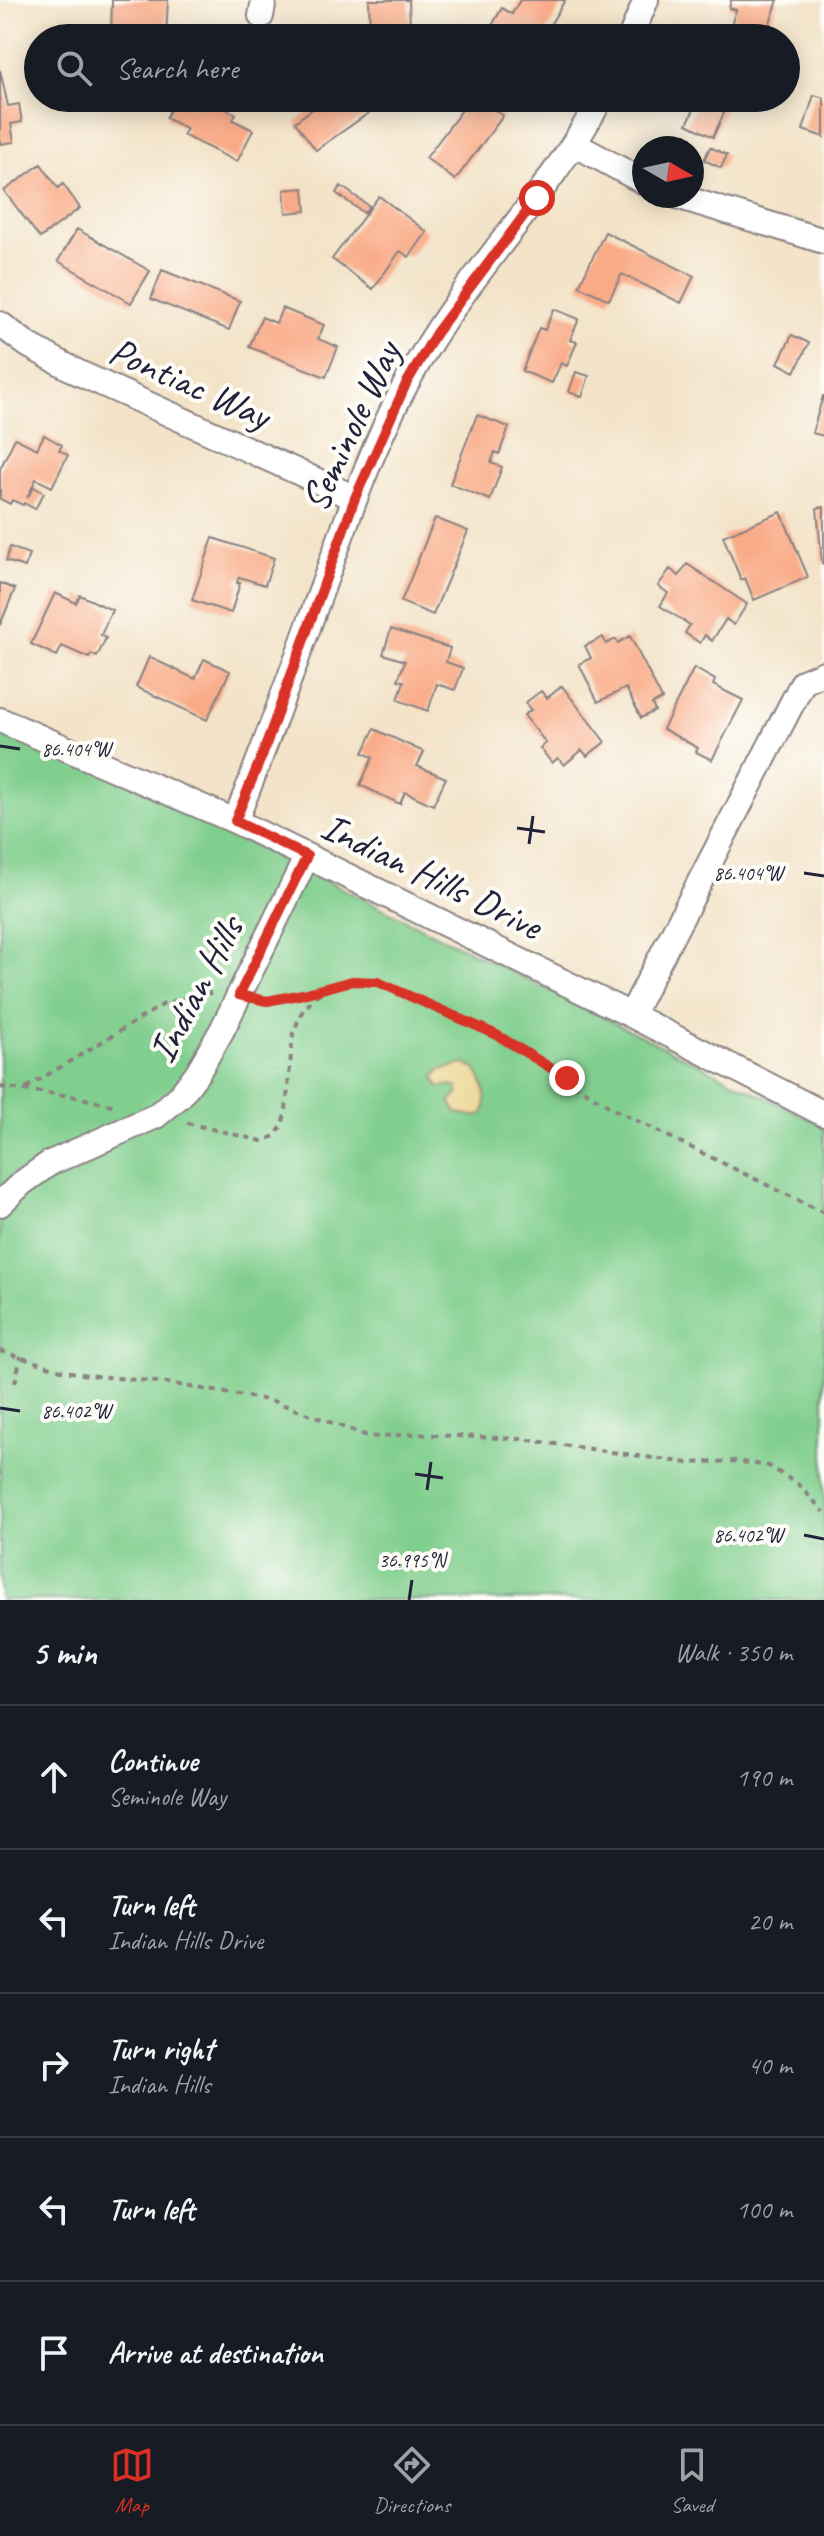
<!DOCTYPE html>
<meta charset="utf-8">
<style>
:root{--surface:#171b24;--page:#242831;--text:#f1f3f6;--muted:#9ea1a6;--line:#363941;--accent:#d93025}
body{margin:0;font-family:Caveat,sans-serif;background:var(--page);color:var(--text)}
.compass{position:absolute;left:632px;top:136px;width:72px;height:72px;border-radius:50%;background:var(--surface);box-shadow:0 4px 20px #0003;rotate:99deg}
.stop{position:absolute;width:24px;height:24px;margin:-18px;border:6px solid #d93025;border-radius:50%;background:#fff}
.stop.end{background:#d93025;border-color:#fff;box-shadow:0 2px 8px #0008}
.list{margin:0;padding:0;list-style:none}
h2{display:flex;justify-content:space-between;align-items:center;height:104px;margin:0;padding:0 32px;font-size:34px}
h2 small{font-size:26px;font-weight:400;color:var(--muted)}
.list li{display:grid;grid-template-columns:52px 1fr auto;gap:24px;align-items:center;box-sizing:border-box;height:144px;padding:0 32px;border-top:2px solid var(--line)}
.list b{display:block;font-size:30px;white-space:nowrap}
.list p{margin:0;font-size:26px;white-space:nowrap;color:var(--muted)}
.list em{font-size:26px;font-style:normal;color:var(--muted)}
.icon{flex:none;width:44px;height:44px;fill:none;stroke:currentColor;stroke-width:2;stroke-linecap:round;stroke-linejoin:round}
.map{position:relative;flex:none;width:824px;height:1600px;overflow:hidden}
.search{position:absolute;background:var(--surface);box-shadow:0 4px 20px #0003;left:24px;right:24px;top:24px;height:88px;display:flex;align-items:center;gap:20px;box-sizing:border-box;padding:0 28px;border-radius:44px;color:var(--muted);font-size:30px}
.sheet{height:824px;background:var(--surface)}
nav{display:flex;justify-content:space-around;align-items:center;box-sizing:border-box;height:112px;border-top:2px solid var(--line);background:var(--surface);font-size:22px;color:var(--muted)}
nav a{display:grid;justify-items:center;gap:4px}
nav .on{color:var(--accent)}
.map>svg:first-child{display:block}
.green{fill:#81cf8e;stroke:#527864;stroke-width:2}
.sand{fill:#eeda9e;stroke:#887e6c;stroke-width:2}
.building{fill:#f9aa86}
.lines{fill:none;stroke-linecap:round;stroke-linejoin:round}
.minor-casing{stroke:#8a8282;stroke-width:28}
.path{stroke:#8a8282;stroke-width:4;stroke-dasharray:6 6;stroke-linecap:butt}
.minor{stroke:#fff;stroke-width:24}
.route{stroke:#d93025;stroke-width:10}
.ticks{fill:none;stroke:#22223b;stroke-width:3}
.labels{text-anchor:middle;stroke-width:8;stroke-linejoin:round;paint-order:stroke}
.street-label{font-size:40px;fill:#22223b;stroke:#fdfcf7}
.ticks-label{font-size:20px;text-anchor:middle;fill:#22223b;stroke:#fdfcf7;stroke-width:8;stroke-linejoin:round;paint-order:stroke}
</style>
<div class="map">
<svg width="824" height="1600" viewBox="0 0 824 1600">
<rect width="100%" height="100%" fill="#fdfcf7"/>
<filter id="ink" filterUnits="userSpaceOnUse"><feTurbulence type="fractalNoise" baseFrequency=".0125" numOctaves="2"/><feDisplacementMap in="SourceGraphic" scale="16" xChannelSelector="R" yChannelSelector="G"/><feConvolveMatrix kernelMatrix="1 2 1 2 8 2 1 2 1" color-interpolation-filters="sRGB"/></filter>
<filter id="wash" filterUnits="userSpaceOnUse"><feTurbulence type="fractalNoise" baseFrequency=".006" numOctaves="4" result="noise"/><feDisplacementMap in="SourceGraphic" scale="32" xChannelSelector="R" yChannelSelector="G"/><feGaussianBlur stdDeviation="1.8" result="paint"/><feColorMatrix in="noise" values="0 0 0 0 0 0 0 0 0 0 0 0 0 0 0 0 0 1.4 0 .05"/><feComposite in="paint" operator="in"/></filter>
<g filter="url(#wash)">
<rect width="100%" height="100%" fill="#f3e3c8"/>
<!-- green -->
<path class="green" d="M 0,720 L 824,1126 L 824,1600 L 0,1600 Z"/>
<!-- sand -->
<path class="sand" d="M 464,1064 L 474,1068 C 484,1081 489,1099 483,1114 L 475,1116 L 457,1113 L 450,1101 L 458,1095 L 458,1088 L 452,1085 L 439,1087 L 434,1077 L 440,1070 Z"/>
<g id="blocks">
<!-- building -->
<path class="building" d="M 112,0 L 168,0 L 166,38 L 111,38 Z
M 369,0 L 409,0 L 410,30 L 370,31 Z
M 520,0 L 565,0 L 546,32 L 551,35 L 549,38 L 500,38 L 501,36 L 490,29 L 502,8 L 512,14 Z
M 731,0 L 778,0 L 765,37 L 731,25 L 736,10 L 729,8 Z
M 0,70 L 8,106 L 19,104 L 22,122 L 11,124 L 14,142 L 0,144 Z
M 814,95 L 824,98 L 824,137 L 803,130 Z
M 176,98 L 205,98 L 236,114 L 233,120 L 253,130 L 237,162 L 183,135 L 187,129 L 166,118 Z
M 327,98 L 385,98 L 387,100 L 316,150 L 295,122 Z
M 471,98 L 480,98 L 503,116 L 455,180 L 426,158 Z
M 688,98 L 750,98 L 745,109 L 729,102 L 713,137 L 687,124 L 697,103 Z
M 710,147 L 727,155 L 721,168 L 704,160 Z
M 41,164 L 58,188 L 63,184 L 80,208 L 40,238 L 4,191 Z
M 341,186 L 369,206 L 364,213 L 336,193 Z
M 304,188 L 306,211 L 286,213 L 284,190 Z
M 379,196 L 427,232 L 409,257 L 400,251 L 373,289 L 332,259 Z
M 77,229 L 150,271 L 131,303 L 58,261 Z
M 605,232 L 694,276 L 681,303 L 622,274 L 609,300 L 579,286 Z
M 162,270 L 240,301 L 229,330 L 151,299 Z
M 282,308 L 324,325 L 318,339 L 338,347 L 326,377 L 249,347 L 262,317 L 276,323 Z
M 554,309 L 579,319 L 570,340 L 577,342 L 567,366 L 561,363 L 552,383 L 522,371 L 539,328 L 545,330 Z
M 792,335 L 809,343 L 795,372 L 778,363 Z
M 576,372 L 589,376 L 582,397 L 569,392 Z
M 823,396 L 824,396 L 824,436 L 812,433 Z
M 477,415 L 509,427 L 499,454 L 495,452 L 491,463 L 502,467 L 490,500 L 450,484 Z
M 44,435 L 62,445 L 59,450 L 68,455 L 52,487 L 36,479 L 27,498 L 34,487 L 44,493 L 35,509 L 24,503 L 23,505 L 12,500 L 10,504 L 0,499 L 0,469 L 15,438 L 37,449 Z
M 824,507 L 824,564 L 822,564 L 817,508 Z
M 781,512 L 808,577 L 754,600 L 745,578 L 741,580 L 723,536 Z
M 435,518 L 468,531 L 433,615 L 401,602 Z
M 213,538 L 274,558 L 265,585 L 239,577 L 237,583 L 240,583 L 231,613 L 192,600 Z
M 10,547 L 29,554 L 25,567 L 6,561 Z
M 687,564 L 747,604 L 734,625 L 726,619 L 712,641 L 705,635 L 700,643 L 685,633 L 690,625 L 660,606 L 668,593 L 658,586 L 670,569 L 679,576 Z
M 0,583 L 15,589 L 0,625 Z
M 55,593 L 76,603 L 80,595 L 112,610 L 101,635 L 106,638 L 97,657 L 91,654 L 89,658 L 62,646 L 57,656 L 31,644 Z
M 391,629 L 450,648 L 446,662 L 463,668 L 455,690 L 437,684 L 428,711 L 398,700 L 404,681 L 398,680 L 405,661 L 383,654 Z
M 630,636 L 662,699 L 652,704 L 655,711 L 641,718 L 626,688 L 598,702 L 579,664 L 591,658 L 585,646 L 603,637 L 606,644 L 616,639 L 618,643 Z
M 149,657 L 195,679 L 204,659 L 230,671 L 207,720 L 136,687 Z
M 694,668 L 715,680 L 713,685 L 743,700 L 712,760 L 696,752 L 698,748 L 663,729 Z
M 562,686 L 605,742 L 587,756 L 582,750 L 564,765 L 558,758 L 552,763 L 540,748 L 546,743 L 524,715 L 531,710 L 525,703 L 541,691 L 547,698 Z
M 374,729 L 424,752 L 417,766 L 446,778 L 433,805 L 405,792 L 400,804 L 360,785 L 373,757 L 363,753 Z"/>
</g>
</g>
<g filter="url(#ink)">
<use href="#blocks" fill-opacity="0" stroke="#8a8282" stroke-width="2"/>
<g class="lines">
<defs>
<path id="minor" d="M 261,16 L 264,0
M 630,38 L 646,0
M 574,144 L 644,182
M 677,196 L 824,241
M 0,324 L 28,345 L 79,373 L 355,498
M 0,720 L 235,821 L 631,1015 L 824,1114
M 235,821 C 267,743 295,663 324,583 C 351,508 378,430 419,361 C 472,269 550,193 601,98
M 631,1015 L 803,682 L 824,673
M 0,1204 L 22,1183 L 50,1163 L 156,1116 L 180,1096 L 198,1072 L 222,1030 L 307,856"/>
</defs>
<!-- minor casing -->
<use href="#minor" class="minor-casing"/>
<!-- path -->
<path class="path" d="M 264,1001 L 280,999 L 325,987
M 0,1087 L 72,1096 L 116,1106
M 26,1088 L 164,1004 L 188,997 L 216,992
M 187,1123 L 262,1141 L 275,1136 L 282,1126 L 286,1110 L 293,1033 L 302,1012 L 317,995 L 331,985 L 352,981 L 378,982 L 497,1035 L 615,1110 L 824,1213
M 0,1351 L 61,1370 L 87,1375 L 168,1383 L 273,1401 L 370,1437 L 412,1434 L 521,1439 L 688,1463 L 735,1461 L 769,1466 L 798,1484 L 824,1512
M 15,1383 L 21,1356"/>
<!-- minor -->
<use href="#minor" class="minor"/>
</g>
</g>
<g class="lines" filter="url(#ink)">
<!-- route -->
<path class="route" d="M 537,198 L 436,333 L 406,384 L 355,498 L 263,753 L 235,821 L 307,856 L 239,995 L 267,1001 L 303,994 L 352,981 L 378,982 L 497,1035 L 567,1078"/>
</g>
<!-- ticks -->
<path class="ticks" d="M 0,746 L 20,749M 517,828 L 545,832M 529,844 L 533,816M 804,873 L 824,876M 0,1408 L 20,1411M 415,1474 L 443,1478M 427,1490 L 431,1462M 804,1535 L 824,1539M 409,1600 L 412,1580"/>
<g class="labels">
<!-- street labels -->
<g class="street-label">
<text transform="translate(190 382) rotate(24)" y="14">Pontiac Way</text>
<text transform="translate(350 426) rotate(-65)" y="14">Seminole Way</text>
<text transform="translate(432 875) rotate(26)" y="14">Indian Hills Drive</text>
<text transform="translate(195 989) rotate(-62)" y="14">Indian Hills</text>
</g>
</g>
<g class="ticks-label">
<text x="76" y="756">86.404°W</text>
<text x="748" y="880">86.404°W</text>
<text x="76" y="1418">86.402°W</text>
<text x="748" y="1542">86.402°W</text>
<text x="412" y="1567">36.995°N</text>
</g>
</svg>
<svg class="compass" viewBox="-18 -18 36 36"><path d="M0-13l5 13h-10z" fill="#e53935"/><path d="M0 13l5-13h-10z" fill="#9ea1a6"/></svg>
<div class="stop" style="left:537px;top:198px"></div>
<div class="stop end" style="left:567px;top:1078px"></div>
<div class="search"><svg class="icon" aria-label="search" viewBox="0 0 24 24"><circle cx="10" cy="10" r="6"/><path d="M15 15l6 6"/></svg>Search here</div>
</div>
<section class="sheet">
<h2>5 min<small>Walk · 350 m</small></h2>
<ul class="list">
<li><svg class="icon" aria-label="ahead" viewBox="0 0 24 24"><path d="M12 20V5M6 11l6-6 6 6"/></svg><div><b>Continue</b><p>Seminole Way</p></div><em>190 m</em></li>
<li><svg class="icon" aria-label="left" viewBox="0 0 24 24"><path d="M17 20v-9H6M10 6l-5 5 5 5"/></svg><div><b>Turn left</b><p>Indian Hills Drive</p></div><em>20 m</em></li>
<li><svg class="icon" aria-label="right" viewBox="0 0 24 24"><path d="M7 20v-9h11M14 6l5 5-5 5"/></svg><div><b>Turn right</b><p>Indian Hills</p></div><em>40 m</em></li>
<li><svg class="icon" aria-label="left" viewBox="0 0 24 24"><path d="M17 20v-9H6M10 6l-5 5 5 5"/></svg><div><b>Turn left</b></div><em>100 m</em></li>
<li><svg class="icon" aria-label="arrive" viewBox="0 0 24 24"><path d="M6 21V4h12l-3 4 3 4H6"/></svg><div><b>Arrive at destination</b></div></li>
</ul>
</section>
<nav>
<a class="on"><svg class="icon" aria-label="map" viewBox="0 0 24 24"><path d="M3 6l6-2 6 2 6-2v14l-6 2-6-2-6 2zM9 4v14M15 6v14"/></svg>Map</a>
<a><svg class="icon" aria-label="directions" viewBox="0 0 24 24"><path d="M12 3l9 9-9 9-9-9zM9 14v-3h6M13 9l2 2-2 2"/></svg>Directions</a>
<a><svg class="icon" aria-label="saved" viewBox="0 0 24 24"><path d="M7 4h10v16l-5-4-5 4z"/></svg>Saved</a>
</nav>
